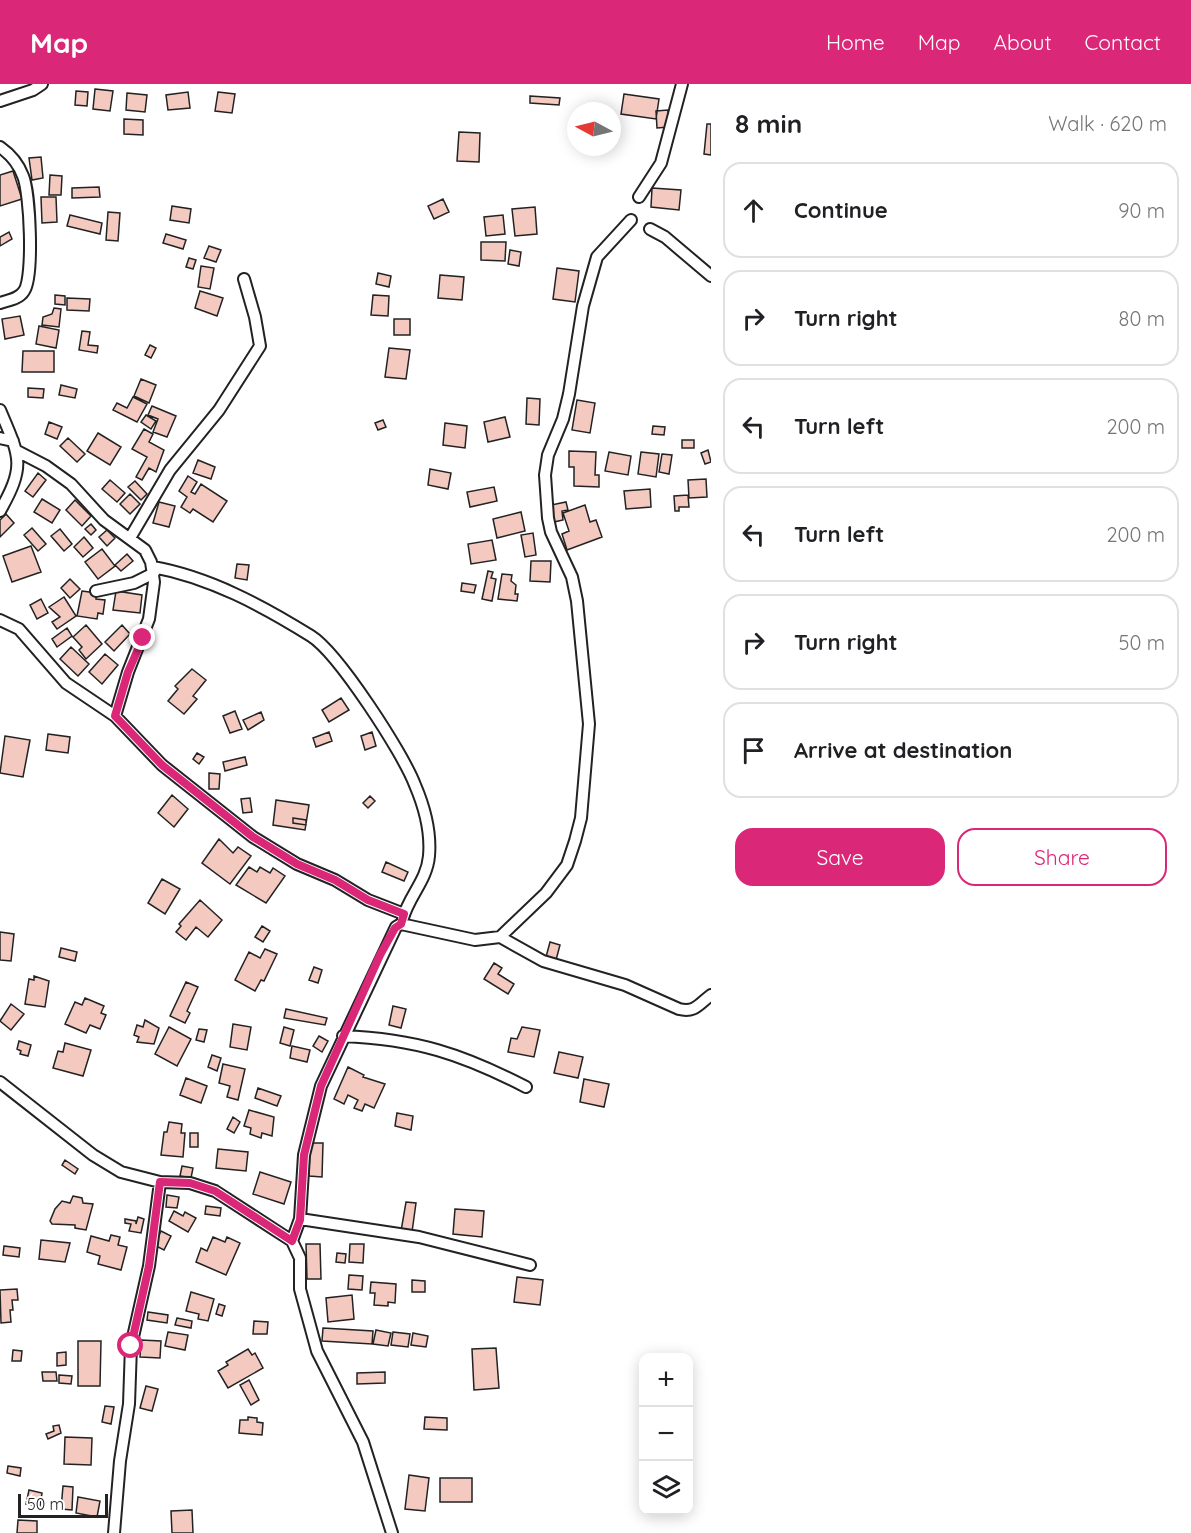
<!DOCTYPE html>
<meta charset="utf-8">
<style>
:root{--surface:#fff;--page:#f6f6f6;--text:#202124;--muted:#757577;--line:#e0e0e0;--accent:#db2777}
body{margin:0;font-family:Quicksand,sans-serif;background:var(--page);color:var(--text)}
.controls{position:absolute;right:18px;bottom:18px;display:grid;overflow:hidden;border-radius:12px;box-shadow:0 3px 15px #0003}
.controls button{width:54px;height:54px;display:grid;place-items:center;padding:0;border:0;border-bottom:2px solid var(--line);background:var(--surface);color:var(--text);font:30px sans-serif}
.compass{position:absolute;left:567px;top:18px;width:54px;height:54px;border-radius:50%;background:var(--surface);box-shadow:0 3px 15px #0003;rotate:277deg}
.scale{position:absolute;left:18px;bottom:15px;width:90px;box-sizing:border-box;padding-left:6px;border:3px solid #222;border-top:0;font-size:16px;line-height:21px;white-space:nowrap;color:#222;-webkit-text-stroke:4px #fff;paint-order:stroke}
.stop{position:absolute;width:18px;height:18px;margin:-14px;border:4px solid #db2777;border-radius:50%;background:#fff}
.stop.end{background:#db2777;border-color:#fff;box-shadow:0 2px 6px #0008}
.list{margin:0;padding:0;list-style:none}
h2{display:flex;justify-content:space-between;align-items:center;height:78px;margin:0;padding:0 24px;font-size:26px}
h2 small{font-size:20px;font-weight:400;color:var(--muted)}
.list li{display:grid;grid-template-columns:39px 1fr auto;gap:18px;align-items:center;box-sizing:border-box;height:96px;margin:0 12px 12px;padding:0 12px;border:2px solid var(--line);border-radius:18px}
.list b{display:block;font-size:22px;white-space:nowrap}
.list em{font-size:20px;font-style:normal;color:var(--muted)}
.actions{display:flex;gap:12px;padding:18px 24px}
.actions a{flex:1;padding:14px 0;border:2px solid var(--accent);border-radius:18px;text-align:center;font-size:21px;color:var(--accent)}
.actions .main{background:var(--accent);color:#fff}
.icon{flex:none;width:33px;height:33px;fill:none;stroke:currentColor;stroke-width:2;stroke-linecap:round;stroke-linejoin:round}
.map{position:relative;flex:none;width:711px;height:1449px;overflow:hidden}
header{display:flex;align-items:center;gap:36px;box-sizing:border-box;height:84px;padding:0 30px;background:var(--accent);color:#fff}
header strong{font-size:28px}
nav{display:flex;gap:33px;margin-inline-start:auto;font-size:21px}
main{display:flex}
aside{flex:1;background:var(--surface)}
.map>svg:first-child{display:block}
.building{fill:#f3c9c0;stroke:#222;stroke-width:1.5}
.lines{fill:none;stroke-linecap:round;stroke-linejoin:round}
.street-casing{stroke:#222;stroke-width:14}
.street{stroke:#fff;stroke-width:10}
.route{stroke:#db2777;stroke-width:8}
</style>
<header>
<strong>Map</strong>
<nav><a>Home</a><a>Map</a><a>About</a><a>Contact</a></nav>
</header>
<main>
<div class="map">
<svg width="711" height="1449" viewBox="0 0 711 1449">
<rect width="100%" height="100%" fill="#fff"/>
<!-- building -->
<path class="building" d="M 95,5 L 113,7 L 110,27 L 93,25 Z
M 76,7 L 88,8 L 87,22 L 75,21 Z
M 188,8 L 190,24 L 168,26 L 166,11 Z
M 218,8 L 235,10 L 232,29 L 215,27 Z
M 127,9 L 147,11 L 145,28 L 126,26 Z
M 624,10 L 659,15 L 656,35 L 621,30 Z
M 530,12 L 560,14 L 559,21 L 530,19 Z
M 668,26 L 669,43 L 657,44 L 656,27 Z
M 124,35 L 143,36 L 143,51 L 124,50 Z
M 707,40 L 711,40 L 711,71 L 704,70 Z
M 459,48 L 480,49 L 479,78 L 457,77 Z
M 41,73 L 43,94 L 32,96 L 29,74 Z
M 13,87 L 22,115 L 0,122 L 0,91 Z
M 50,91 L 62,92 L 61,111 L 49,111 Z
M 99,103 L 100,113 L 72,114 L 72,104 Z
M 652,104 L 681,106 L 679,126 L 651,123 Z
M 41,113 L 56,113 L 57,138 L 42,139 Z
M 443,115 L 449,128 L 434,135 L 428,122 Z
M 172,122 L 191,125 L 189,139 L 170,136 Z
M 535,123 L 537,150 L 515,152 L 512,125 Z
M 108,128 L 120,129 L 118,157 L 106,156 Z
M 70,131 L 102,139 L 100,150 L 67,142 Z
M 503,131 L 505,150 L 486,152 L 484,133 Z
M 9,148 L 12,155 L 0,162 L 0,153 Z
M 166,150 L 186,156 L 183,165 L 163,159 Z
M 481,158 L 506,158 L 505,177 L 481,176 Z
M 209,162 L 221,166 L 216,178 L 204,174 Z
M 510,166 L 521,168 L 519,182 L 508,180 Z
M 189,174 L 196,176 L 193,185 L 186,183 Z
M 201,182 L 214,184 L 210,205 L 198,203 Z
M 557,184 L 579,187 L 575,218 L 553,215 Z
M 378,189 L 391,192 L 389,203 L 376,200 Z
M 440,191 L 464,193 L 462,216 L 438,214 Z
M 200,207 L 223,214 L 217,232 L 195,224 Z
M 55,211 L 65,212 L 65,221 L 55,220 Z
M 373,211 L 389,212 L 388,232 L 371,231 Z
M 67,214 L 90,215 L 89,227 L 67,226 Z
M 54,224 L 61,225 L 59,243 L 42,241 L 43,233 L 52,230 Z
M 20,232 L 24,251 L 5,255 L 2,235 Z
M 394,235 L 410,235 L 410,251 L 394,251 Z
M 39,242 L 59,246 L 56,264 L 36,260 Z
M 82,247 L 90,248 L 88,261 L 98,262 L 97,269 L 79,266 Z
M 150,261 L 156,264 L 151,274 L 145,271 Z
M 389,264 L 410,266 L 406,295 L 385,293 Z
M 23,267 L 54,267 L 54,288 L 22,288 Z
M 141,295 L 156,301 L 149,319 L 134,312 Z
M 61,301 L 77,305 L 75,314 L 59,311 Z
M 28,304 L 44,305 L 43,314 L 28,313 Z
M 133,313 L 147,320 L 137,338 L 113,326 L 117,319 L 127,324 Z
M 527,314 L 540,315 L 539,341 L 526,340 Z
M 577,316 L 595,319 L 590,349 L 572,346 Z
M 152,322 L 176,332 L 167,353 L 153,348 L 158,335 L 148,331 Z
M 146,331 L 156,337 L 151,345 L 141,338 Z
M 505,333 L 510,353 L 488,358 L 484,338 Z
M 383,336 L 386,343 L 378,346 L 375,339 Z
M 49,338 L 62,343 L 57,355 L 45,350 Z
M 445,339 L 467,342 L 465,364 L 443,361 Z
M 653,342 L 665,343 L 664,351 L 652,350 Z
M 144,345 L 153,350 L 149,358 L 164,366 L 156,388 L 149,384 L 142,396 L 136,393 L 147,373 L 132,365 Z
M 98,349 L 121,363 L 110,381 L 87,367 Z
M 68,354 L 85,370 L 77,378 L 60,362 Z
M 682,356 L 694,356 L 694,364 L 682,364 Z
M 708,366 L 711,378 L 705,380 L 701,369 Z
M 569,367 L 596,368 L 595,391 L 599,391 L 599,403 L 574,402 L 574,383 L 569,383 Z
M 609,368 L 631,372 L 628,391 L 605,387 Z
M 641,368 L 659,370 L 656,393 L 638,390 Z
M 662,370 L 672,371 L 669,390 L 659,388 Z
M 198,376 L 215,383 L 211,395 L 193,389 Z
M 430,385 L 451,389 L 448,405 L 428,401 Z
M 38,389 L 46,396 L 33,413 L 25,407 Z
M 188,392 L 197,398 L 191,408 L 195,410 L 201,400 L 227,417 L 213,438 L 193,425 L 190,429 L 181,423 L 187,413 L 179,407 Z
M 706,395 L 707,413 L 689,414 L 688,396 Z
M 110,396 L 125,409 L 117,418 L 102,405 Z
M 135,397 L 147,410 L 141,416 L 128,403 Z
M 494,403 L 497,417 L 470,423 L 467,408 Z
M 650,405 L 651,423 L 626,425 L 624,407 Z
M 130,410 L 140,420 L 130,430 L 120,420 Z
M 688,411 L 689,423 L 679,423 L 679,427 L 675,427 L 674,412 Z
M 42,415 L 60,426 L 52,439 L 34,428 Z
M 75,416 L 91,432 L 82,442 L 66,426 Z
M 159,418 L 175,422 L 169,443 L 153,439 Z
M 566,418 L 568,426 L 562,427 L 563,436 L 554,438 L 551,421 Z
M 585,421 L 590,438 L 596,436 L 602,453 L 567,466 L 562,450 L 569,447 L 563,429 Z
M 521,428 L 525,447 L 497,454 L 493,435 Z
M 6,430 L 14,439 L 0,453 L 0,436 Z
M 91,440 L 96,446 L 91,451 L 85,445 Z
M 32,444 L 46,460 L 38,467 L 24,451 Z
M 60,445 L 72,460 L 64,467 L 51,452 Z
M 107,446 L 115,454 L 107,462 L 99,453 Z
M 533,449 L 536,471 L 525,473 L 521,451 Z
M 84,453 L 93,464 L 83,473 L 74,463 Z
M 492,456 L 496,476 L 471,480 L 468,460 Z
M 31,462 L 41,488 L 12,498 L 3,472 Z
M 102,465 L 115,482 L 98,495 L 85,478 Z
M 127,470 L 133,477 L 121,487 L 115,481 Z
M 531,477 L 551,477 L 550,498 L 530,497 Z
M 237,480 L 249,481 L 247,496 L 235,494 Z
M 488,487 L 493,488 L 491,494 L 496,495 L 492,517 L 482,515 Z
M 502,490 L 512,491 L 511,497 L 516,501 L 515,510 L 518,510 L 517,517 L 498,515 Z
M 70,495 L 80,505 L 70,514 L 61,504 Z
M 462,499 L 476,501 L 474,509 L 461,507 Z
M 82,507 L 96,509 L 96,515 L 105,516 L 103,530 L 98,529 L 97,535 L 77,532 Z
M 116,507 L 142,511 L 140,529 L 113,526 Z
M 64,513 L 76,532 L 57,545 L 52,538 L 60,533 L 49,523 Z
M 41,515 L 48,529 L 37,535 L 30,521 Z
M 86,541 L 102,560 L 86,575 L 79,566 L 82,563 L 73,553 Z
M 122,541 L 130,550 L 114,567 L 105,558 Z
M 67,544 L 72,552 L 57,563 L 52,555 Z
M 71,563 L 89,580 L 78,592 L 60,575 Z
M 105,570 L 118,581 L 102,600 L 89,588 Z
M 192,585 L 206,596 L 193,612 L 197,615 L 184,630 L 168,617 L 178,605 L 175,602 Z
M 341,614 L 349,626 L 329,638 L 322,626 Z
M 235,627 L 242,645 L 230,649 L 223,632 Z
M 261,628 L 264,636 L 248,646 L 243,636 Z
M 329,648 L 332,657 L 316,663 L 313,654 Z
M 372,648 L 376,662 L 365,666 L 361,652 Z
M 48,650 L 70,653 L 68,669 L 46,666 Z
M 5,652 L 30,656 L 23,693 L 0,689 Z
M 197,669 L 204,673 L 199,680 L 193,675 Z
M 245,673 L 247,681 L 225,687 L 223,678 Z
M 209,689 L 220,690 L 219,705 L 209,705 Z
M 172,711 L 188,725 L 174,743 L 158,729 Z
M 370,712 L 375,717 L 368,724 L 363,719 Z
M 250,714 L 252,728 L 243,729 L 241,715 Z
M 276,716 L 309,721 L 305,746 L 273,741 Z
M 293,734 L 306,736 L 306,741 L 293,739 Z
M 219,755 L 233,769 L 238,763 L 251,772 L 230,800 L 202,779 Z
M 386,778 L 408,788 L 404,797 L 382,788 Z
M 249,783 L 257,788 L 260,783 L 270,789 L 273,784 L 285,792 L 266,819 L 236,801 Z
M 162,795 L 180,805 L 165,830 L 148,819 Z
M 200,816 L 222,836 L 208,853 L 196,843 L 186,856 L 176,848 L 181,842 L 179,840 Z
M 262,842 L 270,847 L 263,858 L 255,853 Z
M 0,848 L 14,850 L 11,877 L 0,876 Z
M 550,858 L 560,861 L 556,876 L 546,873 Z
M 61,864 L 77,868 L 75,877 L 59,873 Z
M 265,865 L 277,870 L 264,897 L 261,896 L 255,907 L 235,896 L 249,868 L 260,874 Z
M 494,879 L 502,884 L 498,890 L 514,900 L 508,910 L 484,895 Z
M 314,883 L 322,886 L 318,899 L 309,896 Z
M 34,892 L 49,897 L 45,923 L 25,920 L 29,895 L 34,896 Z
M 186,898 L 198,903 L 187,927 L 190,929 L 185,939 L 170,932 Z
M 85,914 L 104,922 L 101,929 L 106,931 L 100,945 L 90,941 L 86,949 L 65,940 L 75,918 L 82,921 Z
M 11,920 L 24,930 L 11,946 L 0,937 Z
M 393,922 L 406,925 L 401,944 L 389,941 Z
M 286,925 L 327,934 L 325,941 L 284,934 Z
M 145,936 L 159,944 L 154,960 L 137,958 L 139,953 L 134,951 L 137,941 L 143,943 Z
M 233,940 L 251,943 L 247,966 L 230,963 Z
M 169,943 L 191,955 L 177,982 L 155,970 Z
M 284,943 L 294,946 L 290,962 L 280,959 Z
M 522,943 L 540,946 L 534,973 L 508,968 L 511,954 L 517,955 Z
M 199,945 L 207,946 L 204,958 L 196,956 Z
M 319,952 L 328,957 L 322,968 L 313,962 Z
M 19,957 L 31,961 L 28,972 L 20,970 L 21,967 L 17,965 Z
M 65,959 L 91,966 L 83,992 L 53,984 L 58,967 L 63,968 Z
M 292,962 L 310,966 L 307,978 L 290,974 Z
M 559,968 L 583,973 L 578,994 L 554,989 Z
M 212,971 L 221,974 L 217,987 L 208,983 Z
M 223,980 L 245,985 L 238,1016 L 227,1013 L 230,1002 L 219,999 Z
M 348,983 L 364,991 L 363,993 L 385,1000 L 374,1024 L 365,1020 L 362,1027 L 354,1024 L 358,1016 L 348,1011 L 344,1020 L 334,1015 Z
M 186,994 L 207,1002 L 201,1019 L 180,1011 Z
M 584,995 L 609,1000 L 604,1023 L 580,1018 Z
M 258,1004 L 281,1012 L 277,1022 L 255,1014 Z
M 249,1026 L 274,1033 L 272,1052 L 262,1049 L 261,1054 L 250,1050 L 251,1044 L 244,1042 Z
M 397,1029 L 413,1032 L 411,1046 L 395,1042 Z
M 233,1033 L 240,1038 L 234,1049 L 227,1045 Z
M 169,1038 L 182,1040 L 181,1049 L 185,1049 L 183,1073 L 161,1071 L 164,1048 L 167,1048 Z
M 190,1049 L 198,1049 L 198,1063 L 190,1063 Z
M 310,1059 L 323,1059 L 322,1093 L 309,1092 Z
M 218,1065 L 248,1068 L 246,1087 L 216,1084 Z
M 65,1076 L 78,1085 L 75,1090 L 62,1081 Z
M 182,1082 L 193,1084 L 191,1094 L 180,1092 Z
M 260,1088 L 291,1098 L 284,1120 L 253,1110 Z
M 167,1111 L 179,1113 L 177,1124 L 166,1123 Z
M 73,1112 L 82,1114 L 83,1119 L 93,1120 L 86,1146 L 75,1144 L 75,1141 L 52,1140 L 50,1137 L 55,1125 L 62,1117 L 70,1119 Z
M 406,1118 L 416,1119 L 412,1148 L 401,1147 Z
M 206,1122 L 221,1124 L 220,1132 L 205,1130 Z
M 455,1125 L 484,1127 L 482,1153 L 453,1150 Z
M 174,1127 L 183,1132 L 185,1128 L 196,1134 L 188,1148 L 169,1137 Z
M 138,1133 L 144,1135 L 141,1149 L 129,1147 L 131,1140 L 125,1139 L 125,1135 L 136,1137 L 136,1140 Z
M 161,1147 L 171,1152 L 164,1166 L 154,1161 Z
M 111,1151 L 120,1153 L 118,1161 L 127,1163 L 121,1186 L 98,1180 L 100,1172 L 87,1168 L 91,1152 L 109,1157 Z
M 213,1153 L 225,1158 L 227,1153 L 240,1159 L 226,1191 L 196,1178 L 201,1164 L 207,1167 Z
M 41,1156 L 70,1159 L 65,1178 L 39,1175 Z
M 306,1160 L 320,1160 L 321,1195 L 307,1195 Z
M 350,1160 L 364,1160 L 363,1179 L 349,1178 Z
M 4,1162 L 20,1164 L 19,1173 L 3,1171 Z
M 337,1169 L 346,1170 L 345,1179 L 336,1178 Z
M 349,1191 L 363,1192 L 362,1206 L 348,1205 Z
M 517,1193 L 543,1196 L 540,1221 L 514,1218 Z
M 412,1196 L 425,1197 L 425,1208 L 412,1208 Z
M 371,1198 L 396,1200 L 395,1219 L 388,1218 L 388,1222 L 374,1221 L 375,1209 L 370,1209 Z
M 17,1205 L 18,1216 L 12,1216 L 13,1226 L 10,1226 L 11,1238 L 1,1239 L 0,1206 Z
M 191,1208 L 214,1215 L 208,1237 L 198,1235 L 199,1230 L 186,1227 Z
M 352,1211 L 354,1235 L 328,1238 L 326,1214 Z
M 219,1220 L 225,1222 L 222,1232 L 216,1230 Z
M 148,1228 L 168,1231 L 167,1239 L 147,1236 Z
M 177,1234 L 192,1237 L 191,1244 L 175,1241 Z
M 254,1237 L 268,1238 L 267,1250 L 253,1250 Z
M 323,1244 L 373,1247 L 372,1260 L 322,1257 Z
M 376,1246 L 391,1249 L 388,1262 L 373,1260 Z
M 168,1248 L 188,1251 L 185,1266 L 165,1262 Z
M 393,1248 L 410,1250 L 408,1263 L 391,1261 Z
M 413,1249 L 428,1252 L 426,1263 L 411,1261 Z
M 141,1256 L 161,1257 L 160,1274 L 140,1273 Z
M 78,1257 L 101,1257 L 100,1302 L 78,1302 Z
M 496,1264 L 499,1304 L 474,1306 L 472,1265 Z
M 248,1265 L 252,1271 L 255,1269 L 263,1284 L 228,1304 L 218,1287 L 228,1281 L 226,1278 Z
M 13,1266 L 22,1267 L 21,1277 L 12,1277 Z
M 66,1268 L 66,1281 L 57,1282 L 57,1269 Z
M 42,1288 L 56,1288 L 57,1297 L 43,1297 Z
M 385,1288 L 385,1299 L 357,1300 L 357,1289 Z
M 59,1291 L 72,1292 L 71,1300 L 59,1299 Z
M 249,1296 L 259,1316 L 251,1321 L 240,1301 Z
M 146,1302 L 158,1305 L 152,1327 L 140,1324 Z
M 105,1322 L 114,1323 L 111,1340 L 102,1338 Z
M 248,1333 L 257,1334 L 257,1338 L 263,1339 L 262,1351 L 239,1349 L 240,1336 L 248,1336 Z
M 425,1333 L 447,1334 L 447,1346 L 424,1345 Z
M 59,1341 L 61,1349 L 48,1355 L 46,1350 L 54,1347 L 53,1342 Z
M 65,1353 L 92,1354 L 91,1381 L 64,1380 Z
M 8,1382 L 21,1384 L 20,1392 L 7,1389 Z
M 409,1391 L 429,1394 L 425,1427 L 405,1425 Z
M 440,1394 L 472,1394 L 472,1418 L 440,1418 Z
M 63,1402 L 73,1403 L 72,1426 L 61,1425 Z
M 29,1406 L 42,1409 L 40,1422 L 26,1420 Z
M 78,1413 L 100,1417 L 97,1433 L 76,1429 Z
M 192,1426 L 193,1449 L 172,1449 L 171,1427 Z
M 18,1436 L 37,1437 L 37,1449 L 17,1449 Z"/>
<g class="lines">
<defs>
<path id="street" d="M 0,17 L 33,6 L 42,0
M 0,63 C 10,70 19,81 23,92 C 30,108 34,193 24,207 C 19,215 9,216 0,219
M 639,113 L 661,79 L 682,0
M 650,145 L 665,153 L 711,192
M 0,326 C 20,373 26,381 0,427
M 0,354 L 13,357
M 17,367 L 46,382 L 71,400 L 104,436 L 145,466 L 151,478 L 154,498 L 149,535 L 128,588 L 115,632
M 130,454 L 170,386 L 219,326 L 260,262 L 255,233 L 244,195
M 153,483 C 209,493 263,522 311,552 C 338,569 403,669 415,701 C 424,722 431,749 429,772 C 427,796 409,812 403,834
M 96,507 L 134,499 L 154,489
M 0,536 L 19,545 L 66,599 L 115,632 L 162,681 L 253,753 L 297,780 L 335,796 L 368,816 L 404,830
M 500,853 L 543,877 L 625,901 L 679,925 C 695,929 699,920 711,911
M 343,952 C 416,955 462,970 526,1003
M 0,998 L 93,1071 L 121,1088 L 160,1098 L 190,1099 L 215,1107 L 292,1157 L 300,1174 L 300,1205 L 317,1267 L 363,1358 L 392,1449
M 300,1135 L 419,1153 L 530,1181
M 292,1157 L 300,1135 L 304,1071 L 321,1002 L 396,843 L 401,840 L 475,856 L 500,853 L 546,809 L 567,781 L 575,757 L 581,734 L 589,640 L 577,517 L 572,493 L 551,448 L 548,434 L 545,391 L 548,371 L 563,335 L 569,310 L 583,222 L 597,173 L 631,136
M 114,1449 L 120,1377 L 129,1320 L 131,1262 L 149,1182 L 160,1098"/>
</defs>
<!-- street casing -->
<use href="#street" class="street-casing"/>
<!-- street -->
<use href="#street" class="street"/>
</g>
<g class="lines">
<!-- route -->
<path class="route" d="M 131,1262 L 149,1182 L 160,1098 L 190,1099 L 215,1107 L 292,1157 L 300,1136 L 304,1071 L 321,1002 L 380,871 L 395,844 L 401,840 L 404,830 L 368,816 L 335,796 L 297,780 L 253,753 L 162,681 L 115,632 L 128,588 L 143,554"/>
</g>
</svg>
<div class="controls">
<button>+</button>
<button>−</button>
<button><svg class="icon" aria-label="layers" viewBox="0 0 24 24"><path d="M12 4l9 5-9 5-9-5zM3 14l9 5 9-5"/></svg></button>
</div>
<svg class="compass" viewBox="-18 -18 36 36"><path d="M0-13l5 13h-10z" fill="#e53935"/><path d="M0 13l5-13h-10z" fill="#757577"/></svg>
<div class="scale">50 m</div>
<div class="stop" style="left:131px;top:1262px"></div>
<div class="stop end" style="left:143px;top:554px"></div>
</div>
<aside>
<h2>8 min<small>Walk · 620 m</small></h2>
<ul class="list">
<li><svg class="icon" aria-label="ahead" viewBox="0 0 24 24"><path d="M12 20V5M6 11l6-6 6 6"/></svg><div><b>Continue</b></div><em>90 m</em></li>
<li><svg class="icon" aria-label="right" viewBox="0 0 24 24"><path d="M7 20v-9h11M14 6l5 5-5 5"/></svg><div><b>Turn right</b></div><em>80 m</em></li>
<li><svg class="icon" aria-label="left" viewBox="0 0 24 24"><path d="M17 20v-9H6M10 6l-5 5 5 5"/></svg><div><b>Turn left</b></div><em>200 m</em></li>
<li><svg class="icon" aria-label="left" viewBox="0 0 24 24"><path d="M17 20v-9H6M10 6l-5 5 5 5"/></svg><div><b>Turn left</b></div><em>200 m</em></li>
<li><svg class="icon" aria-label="right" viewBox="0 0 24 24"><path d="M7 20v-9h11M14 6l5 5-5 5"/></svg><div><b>Turn right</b></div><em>50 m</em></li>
<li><svg class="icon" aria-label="arrive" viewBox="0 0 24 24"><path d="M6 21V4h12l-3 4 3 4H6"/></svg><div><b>Arrive at destination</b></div></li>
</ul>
<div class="actions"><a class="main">Save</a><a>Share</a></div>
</aside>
</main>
